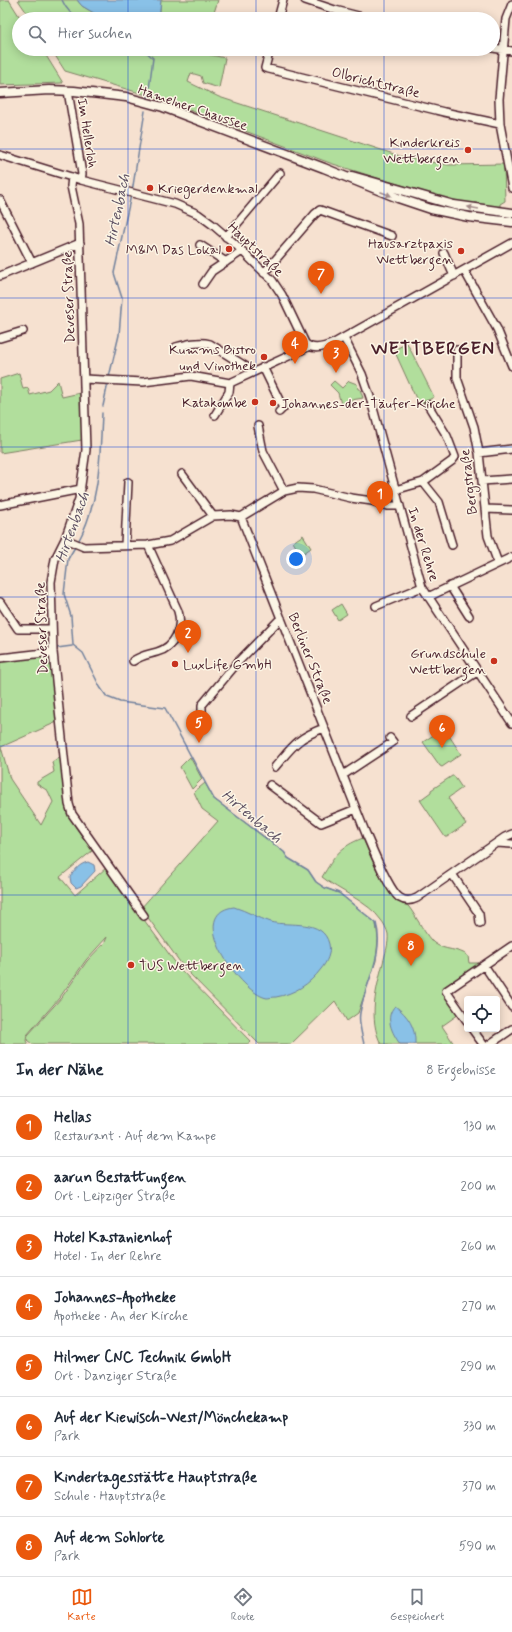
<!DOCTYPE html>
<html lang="de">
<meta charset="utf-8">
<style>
:root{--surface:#fff;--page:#f6f6f7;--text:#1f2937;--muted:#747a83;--line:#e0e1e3;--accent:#ea580c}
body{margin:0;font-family:Mynerve,sans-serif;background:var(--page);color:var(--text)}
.controls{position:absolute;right:12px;bottom:12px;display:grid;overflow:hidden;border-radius:4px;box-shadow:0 2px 10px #0003}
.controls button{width:36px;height:36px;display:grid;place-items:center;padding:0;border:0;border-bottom:1px solid var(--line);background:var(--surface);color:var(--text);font:20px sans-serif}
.you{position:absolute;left:296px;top:559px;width:14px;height:14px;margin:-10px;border:3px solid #fff;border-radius:50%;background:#1a73e8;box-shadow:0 0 0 6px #1a73e833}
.badge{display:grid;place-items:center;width:26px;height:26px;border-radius:50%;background:var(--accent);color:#fff;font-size:13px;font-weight:700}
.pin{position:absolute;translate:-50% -33px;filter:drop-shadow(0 1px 2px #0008)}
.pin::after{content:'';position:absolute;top:21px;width:14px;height:12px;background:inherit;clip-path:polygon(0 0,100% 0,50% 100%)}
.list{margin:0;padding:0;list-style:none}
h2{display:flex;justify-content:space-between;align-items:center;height:52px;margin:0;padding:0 16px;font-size:17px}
h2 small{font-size:13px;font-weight:400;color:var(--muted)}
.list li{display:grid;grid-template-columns:26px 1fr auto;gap:12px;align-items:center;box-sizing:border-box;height:60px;padding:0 16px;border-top:1px solid var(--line)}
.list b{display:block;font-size:15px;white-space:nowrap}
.list p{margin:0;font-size:13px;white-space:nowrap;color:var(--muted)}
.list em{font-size:13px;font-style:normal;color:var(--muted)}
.icon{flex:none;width:22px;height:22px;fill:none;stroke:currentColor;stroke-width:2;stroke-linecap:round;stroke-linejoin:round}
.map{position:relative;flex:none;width:512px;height:1044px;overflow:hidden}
.search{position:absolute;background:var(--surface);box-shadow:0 2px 10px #0003;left:12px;right:12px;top:12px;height:44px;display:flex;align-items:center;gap:10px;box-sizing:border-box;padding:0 14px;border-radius:22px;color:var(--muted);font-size:15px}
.sheet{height:532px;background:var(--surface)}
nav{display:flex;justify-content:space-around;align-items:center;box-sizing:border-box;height:56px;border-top:1px solid var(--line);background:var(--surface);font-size:11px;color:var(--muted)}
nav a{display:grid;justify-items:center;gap:2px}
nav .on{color:var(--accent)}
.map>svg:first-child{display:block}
.green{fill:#b1de9c;stroke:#7e7e64}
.water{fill:#89c1e7;stroke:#70809c}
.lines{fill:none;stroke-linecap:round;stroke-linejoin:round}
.stream{stroke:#70809c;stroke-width:1.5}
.minor-casing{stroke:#4a1f2b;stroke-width:10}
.major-casing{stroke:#4a1f2b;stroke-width:11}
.minor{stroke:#fcf5e5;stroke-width:7}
.major{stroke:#fcf5e5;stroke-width:8}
.oneway{fill:#a38a88}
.grid{fill:none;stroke:#1d4ed8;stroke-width:1;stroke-opacity:0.55}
.poi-dot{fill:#c8321e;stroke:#fcf5e5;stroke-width:1.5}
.labels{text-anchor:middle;stroke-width:3;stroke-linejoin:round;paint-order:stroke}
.street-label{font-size:14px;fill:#4a1f2b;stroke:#fcf5e5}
.poi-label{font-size:14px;fill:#4a1f2b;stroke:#fcf5e5;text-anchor:end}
.water-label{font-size:15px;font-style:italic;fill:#5d5063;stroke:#fcf5e5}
.district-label{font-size:18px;font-weight:bold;letter-spacing:1px;fill:#4a1f2b;stroke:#fcf5e5}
</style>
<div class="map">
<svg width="512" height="1044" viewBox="0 0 512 1044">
<rect width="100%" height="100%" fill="#f6e1d0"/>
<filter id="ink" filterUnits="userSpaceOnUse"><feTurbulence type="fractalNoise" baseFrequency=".025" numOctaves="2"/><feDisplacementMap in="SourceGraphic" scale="8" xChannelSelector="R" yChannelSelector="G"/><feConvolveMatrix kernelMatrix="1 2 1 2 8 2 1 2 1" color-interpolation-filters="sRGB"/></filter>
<g filter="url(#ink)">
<!-- green -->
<path class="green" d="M 0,0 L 9,0 L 21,19 L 19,19 L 19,49 L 42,49 L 63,83 L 0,85 Z
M 18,0 L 77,0 L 82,6 L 104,19 L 31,19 Z
M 161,0 L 218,0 L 212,19 L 159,19 Z
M 51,49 L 203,49 L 202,53 L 225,58 L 219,88 L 203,83 L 201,76 L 191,73 L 188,82 L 219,97 L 406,158 L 449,165 L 504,164 L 505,201 L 500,204 L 500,208 L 457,202 L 371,176 L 330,163 L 160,99 L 65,71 Z
M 407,343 L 434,397 L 419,405 L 394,350 Z
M 19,373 L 23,389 L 28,388 L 30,395 L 49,390 L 58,381 L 62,397 L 80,393 L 82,440 L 0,453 L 0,379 Z
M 334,381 L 342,388 L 349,381 L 357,384 L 358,389 L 360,389 L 363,398 L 346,401 L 347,403 L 341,404 L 338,393 L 330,385 Z
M 303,535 L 311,548 L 301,555 L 293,542 Z
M 341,604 L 347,614 L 338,620 L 332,610 Z
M 50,655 L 57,722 L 1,747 L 10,779 L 41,825 L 53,802 L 48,791 L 37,784 L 37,782 L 54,772 L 52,762 L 61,756 L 67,814 L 92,851 L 60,877 L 75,895 L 106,868 L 180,969 L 251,1042 L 249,1044 L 32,1044 L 27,1040 L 28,1035 L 62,997 L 87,961 L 105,942 L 107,937 L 86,960 L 60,997 L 27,1035 L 26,1041 L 28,1044 L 0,1044 L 0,661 Z
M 444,728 L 461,754 L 442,767 L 440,766 L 423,742 Z
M 190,757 L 202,779 L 192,789 L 180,767 Z
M 452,776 L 454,776 L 462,788 L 448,798 L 466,824 L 447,837 L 445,837 L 420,800 L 431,792 L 431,790 Z
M 205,783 L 214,799 L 284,852 L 288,858 L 308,870 L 316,882 L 325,888 L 339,893 L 376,923 L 378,939 L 376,961 L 358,1013 L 347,1021 L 335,1001 L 291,1044 L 259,1044 L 185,969 L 141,908 L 218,821 L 202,809 L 194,792 Z
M 363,838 C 371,857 381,883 394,899 C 398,904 406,903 409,907 C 416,916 427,938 434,943 C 444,951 459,948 468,956 L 469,963 L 480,963 L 442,988 L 459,1014 L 442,1026 L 454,1044 L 381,1044 C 368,1019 376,989 383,963 C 385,954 389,944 388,934 C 387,930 384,923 381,920 C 369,902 339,891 322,877 C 335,856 339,847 363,838 Z"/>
<!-- water -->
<path class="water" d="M 77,0 L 161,0 L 159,19 L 104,19 L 82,6 Z
M 88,862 L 94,865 L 95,871 L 81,886 L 76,888 L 71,883 L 70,877 C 75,870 79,864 88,862 Z
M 234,907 C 247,911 258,918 271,922 C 289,927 323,918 329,944 C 331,953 327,962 321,969 C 310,984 294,994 276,997 C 273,997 269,998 267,998 C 241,994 184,913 234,907 Z
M 395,1006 C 408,1015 416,1028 415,1044 L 400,1044 C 392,1033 384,1017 395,1006 Z"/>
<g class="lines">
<!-- stream -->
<path class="stream" d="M 62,0 C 66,9 71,15 80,19
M 143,49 L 153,58 L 148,97
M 132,192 L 145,111
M 109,377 L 119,335 L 122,298 L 114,273 L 131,195
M 103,406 L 108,383
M 78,542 C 100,501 100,459 102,413
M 75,547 L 68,559 L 64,594 L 71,616 L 73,645 L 83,653 L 100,687 L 107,697 L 120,702 L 165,708 L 214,799 L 284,852 L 288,858 L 308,870 L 316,882 L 325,888 L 339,893 L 376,923 C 385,954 365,983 360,1013 C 358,1022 362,1035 364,1044
M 57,648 L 72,646"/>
<defs>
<path id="minor" d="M 305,0 L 335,10 L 370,19
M 512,4 L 506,19 L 499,99 L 500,124 L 512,188
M 278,19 L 283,0
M 493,48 L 512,51
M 270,49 L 265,68 L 444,112 L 500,124
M 68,91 L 82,174 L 81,180
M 0,155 L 81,180 L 175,204 L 198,214 L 213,225 L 235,244 L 272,280 L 282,295 L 305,343 C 312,351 325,347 334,343 L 512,243
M 72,177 L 71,186 L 79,224 L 86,450 L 79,499 L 65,539 L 55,559 L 51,582 L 53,652 L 69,804 L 72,814 L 144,916
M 0,200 L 32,263
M 226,237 L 280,173
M 200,245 L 226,262
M 444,253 L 454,276
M 464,270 L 497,329 L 512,366
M 264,273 L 315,214 L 320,210 L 392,236
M 0,276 L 80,243
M 203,284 L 212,271 L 242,251
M 0,338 L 23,331
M 344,338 L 362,374 L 370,397 L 422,587 L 512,723
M 176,347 C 187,344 199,341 210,344 L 253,371
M 457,350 L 457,378 L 474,427 L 479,453 L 488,536 L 498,563
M 263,367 L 283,408 L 279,412
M 84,379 L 143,382 L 191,376 L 230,383
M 230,383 L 306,348 L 307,346
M 215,415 L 229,392 L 230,383
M 258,426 L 263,451 L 284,491
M 479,453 L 512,449
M 182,474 L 213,516
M 482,481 L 512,479
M 423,482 L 439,502 L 452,545
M 395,490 L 423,482 L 452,461 L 455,457 L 447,436 L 428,405
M 372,501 L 396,493
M 0,505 L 81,489
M 485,509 L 512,510
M 241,517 L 366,834 C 372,848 389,891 400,898 C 406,902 411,901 417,898 L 505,837 L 512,834
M 65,539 L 84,547 L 148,545 L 170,541 L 213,516 L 231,515 L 241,517 L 284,491 L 298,488 L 313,489 L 351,498 L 372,501 L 388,506 L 400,506
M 125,545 L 128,482
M 450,586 L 469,616
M 428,597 L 512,557
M 0,602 L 18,629 L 51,629
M 376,606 L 422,587
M 0,658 L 53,652
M 133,661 C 142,655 147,655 157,652 C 175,647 183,628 178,611 L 148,545
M 411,716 L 478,671
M 202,718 L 202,705 L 238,662 L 281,618
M 275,767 C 293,746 297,738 324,728
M 343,775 L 393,742 L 390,738
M 270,785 L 321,823 L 356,809
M 497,843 L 512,844
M 452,874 L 479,914 L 480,923
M 484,965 L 512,1007
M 467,1021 L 446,991 L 512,946
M 472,1029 L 483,1044
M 490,1044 L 512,1029"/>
<path id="major" d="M 0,93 L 49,90 L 74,91 L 126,97 L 163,107 L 324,168 L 398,198 L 431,209 L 469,217 L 512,222
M 352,176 L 454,205 L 512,213"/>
</defs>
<!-- minor casing -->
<use href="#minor" class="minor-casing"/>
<!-- major casing -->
<use href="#major" class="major-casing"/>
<!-- minor -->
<use href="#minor" class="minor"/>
<!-- major -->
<use href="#major" class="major"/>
</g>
<!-- one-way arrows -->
<defs><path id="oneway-solid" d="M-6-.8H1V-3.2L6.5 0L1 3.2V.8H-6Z"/></defs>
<g class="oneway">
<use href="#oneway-solid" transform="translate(386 194) rotate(21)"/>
<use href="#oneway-solid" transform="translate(473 208) rotate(-170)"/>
</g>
</g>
<!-- grid -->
<path class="grid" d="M 128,0 L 128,19M 256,0 L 256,19M 384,0 L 384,19M 128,49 L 128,1044M 256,49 L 256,1044M 384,49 L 384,1044M 0,149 L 512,149M 0,298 L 512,298M 0,447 L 512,447M 0,597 L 512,597M 0,746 L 512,746M 0,895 L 512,895"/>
<!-- markers -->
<g class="poi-dot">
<circle cx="468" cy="150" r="4"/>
<circle cx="150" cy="188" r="4"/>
<circle cx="229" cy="249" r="4"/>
<circle cx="461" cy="251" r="4"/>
<circle cx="264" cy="357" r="4"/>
<circle cx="255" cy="402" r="4"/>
<circle cx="273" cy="403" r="4"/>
<circle cx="494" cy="661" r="4"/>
<circle cx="175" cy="664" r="4"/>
<circle cx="131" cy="965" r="4"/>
</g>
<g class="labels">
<!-- street labels -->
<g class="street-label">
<text transform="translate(376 82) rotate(14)" y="5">Olbrichtstraße</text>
<text transform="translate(193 107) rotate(19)" y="5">Hamelner Chaussee</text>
<text transform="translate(88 133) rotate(81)" y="5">Im Hellerloh</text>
<text transform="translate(256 249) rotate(44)" y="5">Hauptstraße</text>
<text transform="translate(68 297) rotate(-92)" y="5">Deveser Straße</text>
<text transform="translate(468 482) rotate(-97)" y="5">Bergstraße</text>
<text transform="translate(424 544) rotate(73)" y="5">In der Rehre</text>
<text transform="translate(41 628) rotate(-92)" y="5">Deveser Straße</text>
<text transform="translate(311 658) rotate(68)" y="5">Berliner Straße</text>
</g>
<!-- poi labels -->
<g class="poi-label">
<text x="460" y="147">Kinderkreis<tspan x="460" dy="16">Wettbergen</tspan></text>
<text x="158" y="193" text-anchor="start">Kriegerdenkmal</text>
<text x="453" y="248">Hausarztpaxis<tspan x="453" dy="16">Wettbergen</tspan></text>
<text x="221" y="254">M&amp;M Das Lokal</text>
<text x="256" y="354">Kumms Bistro<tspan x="256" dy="16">und Vinothek</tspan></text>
<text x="247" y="407">Katakombe</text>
<text x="281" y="408" text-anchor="start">Johannes-der-Täufer-Kirche</text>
<text x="486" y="658">Grundschule<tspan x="486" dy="16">Wettbergen</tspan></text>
<text x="183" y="669" text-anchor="start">LuxLife GmbH</text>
<text x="139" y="970" text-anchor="start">TUS Wettbergen</text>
</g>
<!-- water labels -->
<g class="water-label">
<text transform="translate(117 210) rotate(-78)" y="5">Hirtenbach</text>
<text transform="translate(72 527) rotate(-70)" y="5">Hirtenbach</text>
<text transform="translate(252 816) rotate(40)" y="5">Hirtenbach</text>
</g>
<!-- district labels -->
<g class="district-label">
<text x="433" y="354">WETTBERGEN</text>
</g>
</g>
</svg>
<div class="controls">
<button><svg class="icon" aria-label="locate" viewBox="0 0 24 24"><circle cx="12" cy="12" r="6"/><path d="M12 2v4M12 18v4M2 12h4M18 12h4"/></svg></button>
</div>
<div class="you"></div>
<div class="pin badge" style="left:380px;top:514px">1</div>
<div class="pin badge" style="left:188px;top:653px">2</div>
<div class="pin badge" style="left:336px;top:373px">3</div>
<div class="pin badge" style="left:295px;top:364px">4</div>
<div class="pin badge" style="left:199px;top:743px">5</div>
<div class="pin badge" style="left:442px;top:748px">6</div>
<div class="pin badge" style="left:321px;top:294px">7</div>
<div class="pin badge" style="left:411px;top:966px">8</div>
<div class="search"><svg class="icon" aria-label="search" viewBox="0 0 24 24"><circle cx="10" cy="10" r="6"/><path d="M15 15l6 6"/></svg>Hier suchen</div>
</div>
<section class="sheet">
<h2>In der Nähe<small>8 Ergebnisse</small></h2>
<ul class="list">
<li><span class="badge">1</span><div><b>Hellas</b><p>Restaurant · Auf dem Kampe</p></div><em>130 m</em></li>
<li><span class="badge">2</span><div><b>aarun Bestattungen</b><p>Ort · Leipziger Straße</p></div><em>200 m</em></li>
<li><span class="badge">3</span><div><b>Hotel Kastanienhof</b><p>Hotel · In der Rehre</p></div><em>260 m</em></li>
<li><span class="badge">4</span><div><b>Johannes-Apotheke</b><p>Apotheke · An der Kirche</p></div><em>270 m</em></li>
<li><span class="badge">5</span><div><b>Hilmer CNC Technik GmbH</b><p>Ort · Danziger Straße</p></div><em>290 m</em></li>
<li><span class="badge">6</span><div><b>Auf der Kiewisch-West/Mönchekamp</b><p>Park</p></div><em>330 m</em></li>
<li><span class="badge">7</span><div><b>Kindertagesstätte Hauptstraße</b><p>Schule · Hauptstraße</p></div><em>370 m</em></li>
<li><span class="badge">8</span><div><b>Auf dem Sohlorte</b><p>Park</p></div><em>590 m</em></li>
</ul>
</section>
<nav>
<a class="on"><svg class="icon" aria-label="map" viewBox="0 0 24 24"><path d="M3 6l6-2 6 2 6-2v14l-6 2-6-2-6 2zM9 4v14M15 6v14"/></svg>Karte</a>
<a><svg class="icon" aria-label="directions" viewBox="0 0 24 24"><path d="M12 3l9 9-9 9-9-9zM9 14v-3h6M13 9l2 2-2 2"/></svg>Route</a>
<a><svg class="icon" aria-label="saved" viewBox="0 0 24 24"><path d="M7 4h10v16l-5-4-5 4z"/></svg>Gespeichert</a>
</nav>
